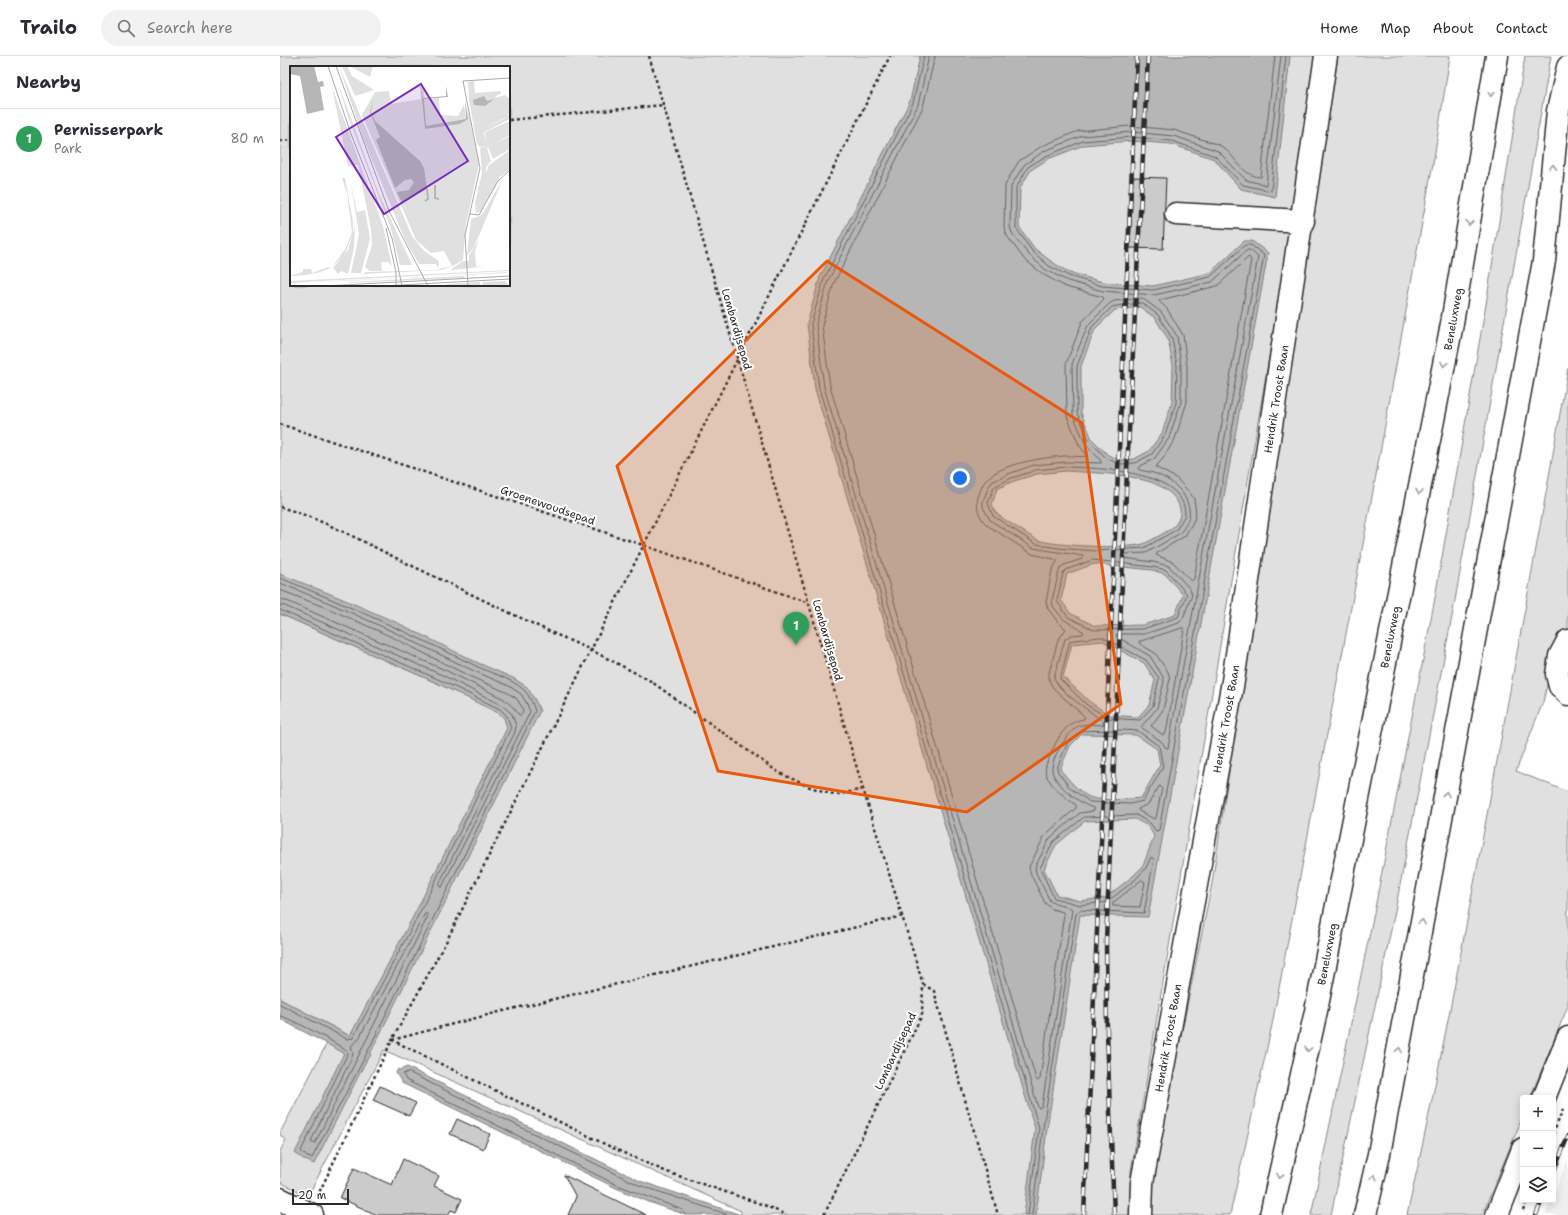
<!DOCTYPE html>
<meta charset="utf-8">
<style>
:root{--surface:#fff;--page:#f2f2f3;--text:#2b2b33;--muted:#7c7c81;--line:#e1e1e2;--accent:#d1495b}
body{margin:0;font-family:"Shantell Sans",sans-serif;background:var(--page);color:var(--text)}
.controls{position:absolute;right:12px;bottom:12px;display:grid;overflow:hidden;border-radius:4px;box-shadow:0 2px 10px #0003}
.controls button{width:36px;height:36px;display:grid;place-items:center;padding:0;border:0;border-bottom:1px solid var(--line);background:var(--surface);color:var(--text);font:20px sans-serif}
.scale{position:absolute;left:12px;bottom:10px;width:57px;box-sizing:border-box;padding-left:4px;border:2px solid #2b2b2b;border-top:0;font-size:11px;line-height:14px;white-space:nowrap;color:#2b2b2b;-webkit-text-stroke:3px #fff;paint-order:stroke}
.you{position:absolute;left:680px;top:422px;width:14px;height:14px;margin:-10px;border:3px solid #fff;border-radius:50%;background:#1a73e8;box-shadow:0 0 0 6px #1a73e833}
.badge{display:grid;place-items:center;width:26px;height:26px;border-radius:50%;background:var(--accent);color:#fff;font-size:13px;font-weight:700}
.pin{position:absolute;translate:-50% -33px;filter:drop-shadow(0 1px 2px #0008)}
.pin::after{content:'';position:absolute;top:21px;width:14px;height:12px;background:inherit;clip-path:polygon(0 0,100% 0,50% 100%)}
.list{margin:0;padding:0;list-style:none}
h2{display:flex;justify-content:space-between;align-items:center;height:52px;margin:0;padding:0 16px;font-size:17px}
h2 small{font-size:13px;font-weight:400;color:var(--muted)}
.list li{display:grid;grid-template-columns:26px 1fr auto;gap:12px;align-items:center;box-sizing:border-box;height:60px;padding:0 16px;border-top:1px solid var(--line)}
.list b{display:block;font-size:15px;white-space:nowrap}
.list p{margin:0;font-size:13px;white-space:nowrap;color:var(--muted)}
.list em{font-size:13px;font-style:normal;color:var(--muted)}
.icon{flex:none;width:22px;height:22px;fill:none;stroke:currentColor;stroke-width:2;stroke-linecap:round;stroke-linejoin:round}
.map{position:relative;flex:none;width:1288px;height:1159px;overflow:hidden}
header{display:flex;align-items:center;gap:24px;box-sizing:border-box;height:56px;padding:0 20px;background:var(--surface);border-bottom:1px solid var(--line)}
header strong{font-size:19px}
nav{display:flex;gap:22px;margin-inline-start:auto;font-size:14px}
.search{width:280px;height:36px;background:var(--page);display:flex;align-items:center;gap:10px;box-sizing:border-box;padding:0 14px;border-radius:22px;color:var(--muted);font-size:15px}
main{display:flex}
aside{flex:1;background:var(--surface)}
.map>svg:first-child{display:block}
.built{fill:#efefef}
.green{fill:#e0e0e0;stroke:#868686;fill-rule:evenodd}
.water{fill:#b6b6b6;stroke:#7e7e7e;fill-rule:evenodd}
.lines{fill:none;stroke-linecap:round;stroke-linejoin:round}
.shore{stroke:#636363;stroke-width:1}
.building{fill:#cbcbcb;stroke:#2b2b2b}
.minor-casing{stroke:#2b2b2b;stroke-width:25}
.highway-casing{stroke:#2b2b2b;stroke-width:25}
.path{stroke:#2b2b2b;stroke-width:2.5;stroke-dasharray:3 3;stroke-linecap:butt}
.minor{stroke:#fff;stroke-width:22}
.highway{stroke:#fff;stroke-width:22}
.rail-casing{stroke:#2b2b2b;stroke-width:4.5}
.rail{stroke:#fff;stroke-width:3;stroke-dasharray:9;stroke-linecap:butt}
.oneway{stroke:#a0a0a0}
.marked{fill:#e8590c;fill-opacity:0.2;stroke:#e8590c;stroke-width:3;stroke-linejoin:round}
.labels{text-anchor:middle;stroke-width:4;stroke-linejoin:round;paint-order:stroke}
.street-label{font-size:11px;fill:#2b2b2b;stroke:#fff}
.inset-river{fill:none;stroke:#b6b6b6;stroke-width:2}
.inset-road{fill:none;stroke:#aaa;stroke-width:1}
.view{fill:#7b2cbf;fill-opacity:0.15;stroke:#7b2cbf;stroke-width:2}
.inset-edge{fill:none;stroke:#2b2b2b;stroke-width:2}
</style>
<header>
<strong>Trailo</strong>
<div class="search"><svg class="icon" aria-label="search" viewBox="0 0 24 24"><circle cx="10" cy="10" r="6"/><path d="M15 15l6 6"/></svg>Search here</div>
<nav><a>Home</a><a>Map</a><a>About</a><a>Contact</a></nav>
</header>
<main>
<aside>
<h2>Nearby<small></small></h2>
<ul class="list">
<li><span class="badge" style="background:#2e9e5b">1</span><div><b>Pernisserpark</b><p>Park</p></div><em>80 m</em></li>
</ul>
</aside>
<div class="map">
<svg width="1288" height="1159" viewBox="0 0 1288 1159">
<rect width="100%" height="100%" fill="#fff"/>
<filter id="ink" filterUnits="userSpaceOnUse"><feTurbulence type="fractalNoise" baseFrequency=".025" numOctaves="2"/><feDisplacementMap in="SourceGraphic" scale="8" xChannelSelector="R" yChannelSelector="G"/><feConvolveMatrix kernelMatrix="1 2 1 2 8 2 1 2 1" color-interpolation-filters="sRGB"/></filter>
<g filter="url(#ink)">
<!-- built -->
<path class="built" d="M 1288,1103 L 1288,1159 L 1265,1159 L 1271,1144 L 1273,1144 L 1273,1140 Z"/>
<!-- green -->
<path class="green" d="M 0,0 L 1040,0 L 851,1115 L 849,1159 L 461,1159 L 461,1155 L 104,994 L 28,1140 L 0,1126 L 0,1095 L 6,1084 L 0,1079 L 0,1077 L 47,987 L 64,997 L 87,1002 L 89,998 L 71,979 L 70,980 L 0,943 L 0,558 L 159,628 L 177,637 L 184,624 L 0,554 ZM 11,11 L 229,11 L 229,229 L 11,229 Z
M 1058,0 L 1170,0 L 1155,96 L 1094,430 L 992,969 L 950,1159 L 872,1159 L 875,1108 L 932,827 Z
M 1245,0 L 1271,0 L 1174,550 L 1115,855 L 1051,1159 L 1031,1159 L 1095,852 L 1154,547 L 1207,242 Z
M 1288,312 L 1288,573 L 1268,625 L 1263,646 L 1236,715 L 1288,736 L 1288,950 L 1250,1042 L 1243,1042 L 1243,1060 L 1202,1159 L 1127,1159 C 1157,1028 1181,896 1206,764 C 1234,613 1262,463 1288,312 Z"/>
<!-- water -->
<path class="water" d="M 640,0 L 1010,0 L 995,141 L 961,133 L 934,103 L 891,88 L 851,85 L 804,89 L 768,103 L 751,114 L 740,132 L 739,171 L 755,193 L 772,206 L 790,217 L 823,226 L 873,230 L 930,217 L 964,185 L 972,185 L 988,197 L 868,861 L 800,859 L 767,1073 L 756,1159 L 744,1159 L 755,1073 L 535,333 L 527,268 L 540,221 L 630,45 ZM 860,251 L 875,262 L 888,283 L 893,310 L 892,346 L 882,377 L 869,395 L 854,403 L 840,404 L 828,399 L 812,383 L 801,357 L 801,310 L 815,273 L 835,254 ZM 786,415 C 813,417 842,417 867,425 C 886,430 911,449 895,469 C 891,474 870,485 863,488 C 849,493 773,490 758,484 C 753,482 718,460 715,456 C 714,454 713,450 712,448 L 717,433 L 731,426 L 757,418 ZM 814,508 L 872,514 L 885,518 L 903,539 L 895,559 L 863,569 L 815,570 L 790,557 L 781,544 L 787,518 ZM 823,585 L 864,607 L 875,624 L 869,649 L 858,661 L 829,659 L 810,646 L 783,621 L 792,588 ZM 802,678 L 856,679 L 877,693 L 880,709 L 861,742 C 852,743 821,745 812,742 C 801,739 787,722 780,713 L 790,690 ZM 855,763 L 868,770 L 874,780 L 863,810 L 852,821 L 825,842 L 800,845 L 777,839 L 764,813 L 776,789 L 805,765 Z
M 0,518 L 58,541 L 120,568 L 196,606 L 233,622 L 247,631 L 255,644 L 260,655 L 90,998 L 91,999 L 88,1003 L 87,1003 L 34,1108 L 25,1104 L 15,1097 L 64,997 L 0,963 L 0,943 L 70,980 L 137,853 L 227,672 L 224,662 L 218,657 L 159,628 L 0,558 Z
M 127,1011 L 360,1125 L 461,1159 L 406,1159 L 369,1146 L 336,1132 L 122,1027 L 116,1017 L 118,1013 L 120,1014 Z"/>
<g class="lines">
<!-- shore -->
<path class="shore" d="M 644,0 L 633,47 L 544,223 L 531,268 L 539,332 L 759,1072 L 748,1159
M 649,0 L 638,49 L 548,225 L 536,268 L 544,331 L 758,1051 L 759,1052 L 762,1050 L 792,854 L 791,852 L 775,848 L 770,845 L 756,817 L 755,811 L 770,782 L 800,757 L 813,755 L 815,753 L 814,752 C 802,750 772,726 772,714 C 771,702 788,676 798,670 C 805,667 816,669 823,669 L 824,667 C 814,656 778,637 774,621 L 785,583 L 791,579 L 803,578 L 804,576 L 783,563 L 773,550 L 772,544 L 780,512 L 784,509 L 802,503 L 803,500 L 753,492 L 710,464 L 703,451 L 703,445 L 709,430 L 712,426 L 728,418 L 754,409 L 786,406 L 821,407 L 821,405 L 805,387 L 793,359 L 792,308 L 808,269 L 829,248 L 834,245 L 862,242 L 881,256 L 897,280 L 901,310 L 901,346 L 889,382 L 875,402 L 859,411 L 858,413 C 861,415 865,415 870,416 C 888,421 906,434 909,453 C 911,461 905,472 899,478 L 866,497 L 844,498 L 842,500 L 844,502 L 873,506 L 889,510 L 910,533 L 912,539 L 903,562 L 899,567 L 864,578 L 837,578 L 836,580 L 870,600 L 883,621 L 884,626 L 877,652 L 861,671 L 882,686 L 886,692 L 888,692 L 978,201 L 970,194 L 967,194 L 932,226 L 874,239 L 823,235 L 788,225 L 766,214 L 748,198 L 732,177 L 730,171 L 731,130 L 744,109 L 764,95 L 802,80 L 851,76 L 894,80 L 938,95 L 966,124 L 986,129 L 1001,0
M 655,0 L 643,51 L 554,227 L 542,269 L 550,330 L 756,1023 L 758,1025 L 760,1023 L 784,858 L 783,856 L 772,853 L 765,847 L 751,819 L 749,811 L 765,779 L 796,752 L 796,749 C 786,742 770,730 766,718 C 764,712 767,706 770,700 C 776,685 785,665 804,663 L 805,661 L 773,632 L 769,624 L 769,617 L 778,584 L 786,573 L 778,566 L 768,553 L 766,546 L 772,514 L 778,504 L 752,498 L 707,469 C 698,461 695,449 699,438 C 701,434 702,428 706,424 C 719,408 765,401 785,400 C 792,399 800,402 806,400 L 806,398 L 799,389 L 787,360 L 786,308 L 802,266 L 824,243 L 823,241 L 786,231 L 764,219 L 744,203 L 727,180 L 724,172 L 725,130 L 727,125 L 739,105 L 762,90 L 798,75 L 850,70 L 894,74 L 939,89 C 956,98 960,120 981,121 L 995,0
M 969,201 L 971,204 L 914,523 L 911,525 L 893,506 L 876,499 L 877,497 L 905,480 L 914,464 L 916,457 L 914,443 L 910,437 L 896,422 L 875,411 L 882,404 L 895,383 L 907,346 L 907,310 L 903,279 L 887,253 L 879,245 L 880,244 L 937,230 Z
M 862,247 L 878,259 L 892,282 L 897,310 L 896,347 L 885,379 L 872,398 L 855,407 L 839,408 L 826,402 L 809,384 L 797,357 L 797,310 L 812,271 L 832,251 Z
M 786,411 C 817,412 906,414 905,459 L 896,474 L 864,492 L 816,495 L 777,492 L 756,488 L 713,460 L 708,447 L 714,431 L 729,423 L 756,414 Z
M 813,504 L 873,511 L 886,514 L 907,538 L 898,561 L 863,573 L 814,574 L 788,561 L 777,545 L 783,517 L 786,514 Z
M 0,522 C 65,548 129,577 192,608 C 208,617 230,621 244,634 C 249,639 253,648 255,655 L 86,999 L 32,1102 L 27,1101 L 21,1095 L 68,997 C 64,990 8,961 0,960
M 0,527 L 54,549 L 116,577 L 192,614 L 229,630 L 241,638 L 247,648 L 250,656 L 162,831 L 160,831 L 159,828 L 235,676 L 236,670 L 232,658 L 222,649 L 162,619 L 5,550 L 0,549
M 0,534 L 52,554 L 114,582 L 189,620 L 226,636 L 236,642 L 242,651 L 243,655 L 241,659 L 239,659 L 234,652 L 224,643 L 165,614 L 7,545 L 0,543
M 0,554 L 160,624 L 220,653 L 227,660 L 231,672 L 141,854 L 73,982 L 67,983 L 0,948
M 903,572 L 904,574 L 886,677 L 883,679 L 871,670 L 883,654 L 890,623 L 888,616 L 875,597 L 860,588 L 859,586 Z
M 822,581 L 866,604 L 879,622 L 873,650 L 860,664 L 828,662 L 807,649 L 780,623 L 790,585 Z
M 843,674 L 858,675 L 879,690 L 883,711 L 863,745 L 850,748 L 810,746 L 790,732 L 778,716 L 777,712 L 787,688 L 802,675 Z
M 880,730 L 882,732 L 876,762 L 874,763 L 859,755 L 858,753 L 868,748 Z
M 862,824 L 865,826 L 860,851 L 833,850 L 833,847 Z
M 145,858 L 147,858 L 148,860 L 35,1087 L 32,1087 L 31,1085 L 72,1001 L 73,997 L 71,990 L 78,984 Z
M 405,1159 L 403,1154 L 337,1129 L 126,1024 L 123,1018 L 128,1016 L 359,1129 L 449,1159
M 752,1159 L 763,1072 L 796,858 L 800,854 L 864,857 L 874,803 L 871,801 L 866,812 L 855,824 L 827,846 L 800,849 L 774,842 L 760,812 L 773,786 L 804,761 L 856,759 L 870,767 L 876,775 L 879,774 L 984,199 L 971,189 L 965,189 L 930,221 L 873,234 L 822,230 L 789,220 L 769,210 L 752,195 L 736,172 L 736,132 L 748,111 L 766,100 L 803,85 L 851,81 L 892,85 L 935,100 L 963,129 L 991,135 L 1006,0"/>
</g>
<!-- building -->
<path class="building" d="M 853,121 L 886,122 L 883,193 L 850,192 Z
M 100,1030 L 136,1047 L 129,1060 L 93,1044 Z
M 177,1063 L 210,1078 L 203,1093 L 170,1078 Z
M 123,1103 L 159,1120 L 154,1130 L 182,1143 L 176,1156 L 171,1154 L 168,1159 L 97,1159 L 60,1142 L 74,1112 L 112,1129 Z
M 284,1119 L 366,1159 L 288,1159 L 296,1141 Z"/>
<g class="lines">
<defs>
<path id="minor" d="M 896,158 L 1023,165
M 1288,585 L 1280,600 L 1277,618 L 1280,630 L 1288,638
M 1264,1042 L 1288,982
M 0,1143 L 32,1159
M 861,1159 L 862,1127 L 953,625 L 1046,0
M 1217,1159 L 1243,1093"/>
<path id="highway" d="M 991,1159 L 1036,955 L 1171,273 L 1217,0
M 1085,1159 L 1099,1098 L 1264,205 L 1278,55 L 1288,11"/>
</defs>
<!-- minor casing -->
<use href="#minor" class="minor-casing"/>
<!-- highway casing -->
<use href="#highway" class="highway-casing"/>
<!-- path -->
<path class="path" d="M 369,0 L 583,733 L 643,928 L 642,959 L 544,1159
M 229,64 L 383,49
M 0,85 L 11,84
M 0,368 L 363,489 L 529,547
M 0,451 C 42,463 82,485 122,505 C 185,535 247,566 311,594 L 166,886 L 112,984 L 337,1094 L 387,1116 L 484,1149 L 506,1159
M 583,733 L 556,739 L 527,730 L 498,716 L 369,624 L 311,594 L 610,0
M 643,928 L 654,935 L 718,1159
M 1273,1078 L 1284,1051
M 37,1141 L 112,984 L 215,957 L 623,860
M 1243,1155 L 1247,1144"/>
<!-- minor -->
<use href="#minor" class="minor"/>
<!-- highway -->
<use href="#highway" class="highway"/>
<defs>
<path id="rail" d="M 1273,1117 L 1288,1080
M 804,1159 L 857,0
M 834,1159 L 827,976 L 826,885 L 847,414 L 868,0
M 1256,1159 L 1262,1144"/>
</defs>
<!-- rail casing -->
<use href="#rail" class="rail-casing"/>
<!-- rail -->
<use href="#rail" class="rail"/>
</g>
<!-- one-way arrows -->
<defs><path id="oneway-chevron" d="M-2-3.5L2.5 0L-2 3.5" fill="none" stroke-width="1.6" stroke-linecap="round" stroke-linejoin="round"/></defs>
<g class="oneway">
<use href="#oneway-chevron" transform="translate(1211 38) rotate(100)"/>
<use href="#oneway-chevron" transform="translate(1273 111) rotate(-85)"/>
<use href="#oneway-chevron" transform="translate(1189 167) rotate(100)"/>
<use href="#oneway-chevron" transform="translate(1164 308) rotate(101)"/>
<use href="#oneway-chevron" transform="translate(1139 436) rotate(101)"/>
<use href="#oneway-chevron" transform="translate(1166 738) rotate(-80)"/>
<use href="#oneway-chevron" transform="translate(1142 866) rotate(-80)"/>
<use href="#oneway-chevron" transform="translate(1028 993) rotate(102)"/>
<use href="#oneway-chevron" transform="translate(1119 994) rotate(-80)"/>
<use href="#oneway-chevron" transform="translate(1000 1120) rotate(102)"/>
<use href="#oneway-chevron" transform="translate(1094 1121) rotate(-76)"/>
</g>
</g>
<!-- marked area -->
<path class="marked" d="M 547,205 L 802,367 L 841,648 L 687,756 L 438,715 L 337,410 Z"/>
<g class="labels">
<!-- street labels -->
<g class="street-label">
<text transform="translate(1173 263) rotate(-80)" y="4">Beneluxweg</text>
<text transform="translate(457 273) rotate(74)" y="4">Lombardijsepad</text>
<text transform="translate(996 343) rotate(-81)" y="4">Hendrik Troost Baan</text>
<text transform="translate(268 449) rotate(19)" y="4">Groenewoudsepad</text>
<text transform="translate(1110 581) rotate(-79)" y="4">Beneluxweg</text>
<text transform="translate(548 584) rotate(74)" y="4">Lombardijsepad</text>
<text transform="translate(946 663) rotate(-80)" y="4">Hendrik Troost Baan</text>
<text transform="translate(1047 898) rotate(-79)" y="4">Beneluxweg</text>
<text transform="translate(888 982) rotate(-80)" y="4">Hendrik Troost Baan</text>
<text transform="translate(615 995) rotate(-65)" y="4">Lombardijsepad</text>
</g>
</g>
<!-- overview -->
<g transform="translate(10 10)">
<rect width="220" height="220" fill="#fff"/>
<path d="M 49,0 L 122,170 L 134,185 L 149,195 L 148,202 L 146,198 L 129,198 L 115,174 L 73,72 ZM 52,0 L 57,0 L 62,10 L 84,24 L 65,30 ZM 83,0 L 80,11 L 61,1 L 61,0 ZM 184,15 L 185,27 L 210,25 L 211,28 L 207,29 L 205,32 L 215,29 L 220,33 L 220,46 L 215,52 L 188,64 L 214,53 L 220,47 L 220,53 L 194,66 L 196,78 L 195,66 L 220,55 L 220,69 L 204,78 L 220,70 L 220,83 L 203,93 L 198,81 L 201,79 L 197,82 L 201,95 L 196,101 L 196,107 L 199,99 L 220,84 L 220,103 L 210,111 L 191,145 L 186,147 L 185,137 L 192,107 L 190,82 L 197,80 L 190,81 L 187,78 L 183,57 L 186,56 L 183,56 L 179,34 L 178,16 ZM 48,17 L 89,128 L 122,199 L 110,199 L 100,160 L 58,51 ZM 133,20 L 135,32 L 132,33 L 149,32 L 150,49 L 168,50 L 174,39 L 176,53 L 172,55 L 178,53 L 177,38 L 189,98 L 176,158 L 173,194 L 163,200 L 152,204 L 72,208 L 76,206 L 146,204 L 162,200 L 154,185 L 141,187 L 126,174 L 72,49 L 85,26 L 99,25 L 101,38 L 131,33 L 130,21 ZM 42,21 L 93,160 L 102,200 L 98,196 L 91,196 L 92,205 L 80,205 L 75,201 L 82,179 L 81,163 L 68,99 L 58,100 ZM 52,112 L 55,112 L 63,156 L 63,167 L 55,188 L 42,201 L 56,182 L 62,166 L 57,127 ZM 213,113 L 184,181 L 177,190 L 181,153 L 192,149 ZM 61,118 L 67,146 L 75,144 L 80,173 L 71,207 L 61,207 L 69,168 ZM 65,160 L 64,182 L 58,208 L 51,205 L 48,208 L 43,202 L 58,184 ZM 189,173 L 185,185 L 186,200 L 191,201 L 160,204 L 173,195 L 179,195 L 179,190 ZM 38,201 L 41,202 L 30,206 L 17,209 L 0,210 L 13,206 L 13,203 L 21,203 L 22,207 ZM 220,204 L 216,207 L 0,217 L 0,215 ZM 219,206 L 56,215 L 13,216 L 217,205 ZM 174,210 L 175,212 L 59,217 L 59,216 ZM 215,215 L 219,220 L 192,220 L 193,216 ZM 190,216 L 191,220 L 157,220 L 156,218 Z" fill="#e0e0e0" fill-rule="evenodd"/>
<path d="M 0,0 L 24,0 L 28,16 L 33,15 L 34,20 L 30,21 L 34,44 L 17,48 L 10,10 L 0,8 ZM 156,20 L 158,31 L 134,33 L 136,60 L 176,53 L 175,33 L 178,53 L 170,58 L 135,63 L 131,23 L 133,32 L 156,30 ZM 194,30 L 197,35 L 204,33 L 195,40 L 184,39 L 183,34 ZM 83,34 L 81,46 L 85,55 L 130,95 L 134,102 L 137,123 L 112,137 L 107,126 L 119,124 L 124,116 L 121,113 L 115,114 L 105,122 L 86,74 L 90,71 L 80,46 Z" fill="#b6b6b6"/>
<path class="inset-river" d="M 145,119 L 145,132 L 149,133M 135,135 L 138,133 L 137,123"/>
<path class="inset-road" d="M 38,0 L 61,68 L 102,172 L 112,220M 46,0 L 99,145 L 138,220M 173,15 L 190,102 L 175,169 L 178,220M 173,15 L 220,12M 180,148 L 189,149 L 208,115 L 220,104M 96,162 L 106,206 L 106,220M 34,220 L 220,210M 93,220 L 220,213"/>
<path class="view" d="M 131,18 L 178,95 L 94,148 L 46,71 Z"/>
<rect width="220" height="220" class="inset-edge"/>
</g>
</svg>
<div class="controls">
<button>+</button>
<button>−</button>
<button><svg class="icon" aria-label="layers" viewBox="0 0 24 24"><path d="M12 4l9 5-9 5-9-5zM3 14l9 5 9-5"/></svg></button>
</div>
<div class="scale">20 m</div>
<div class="you"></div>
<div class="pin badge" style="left:516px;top:589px;background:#2e9e5b">1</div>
</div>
</main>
